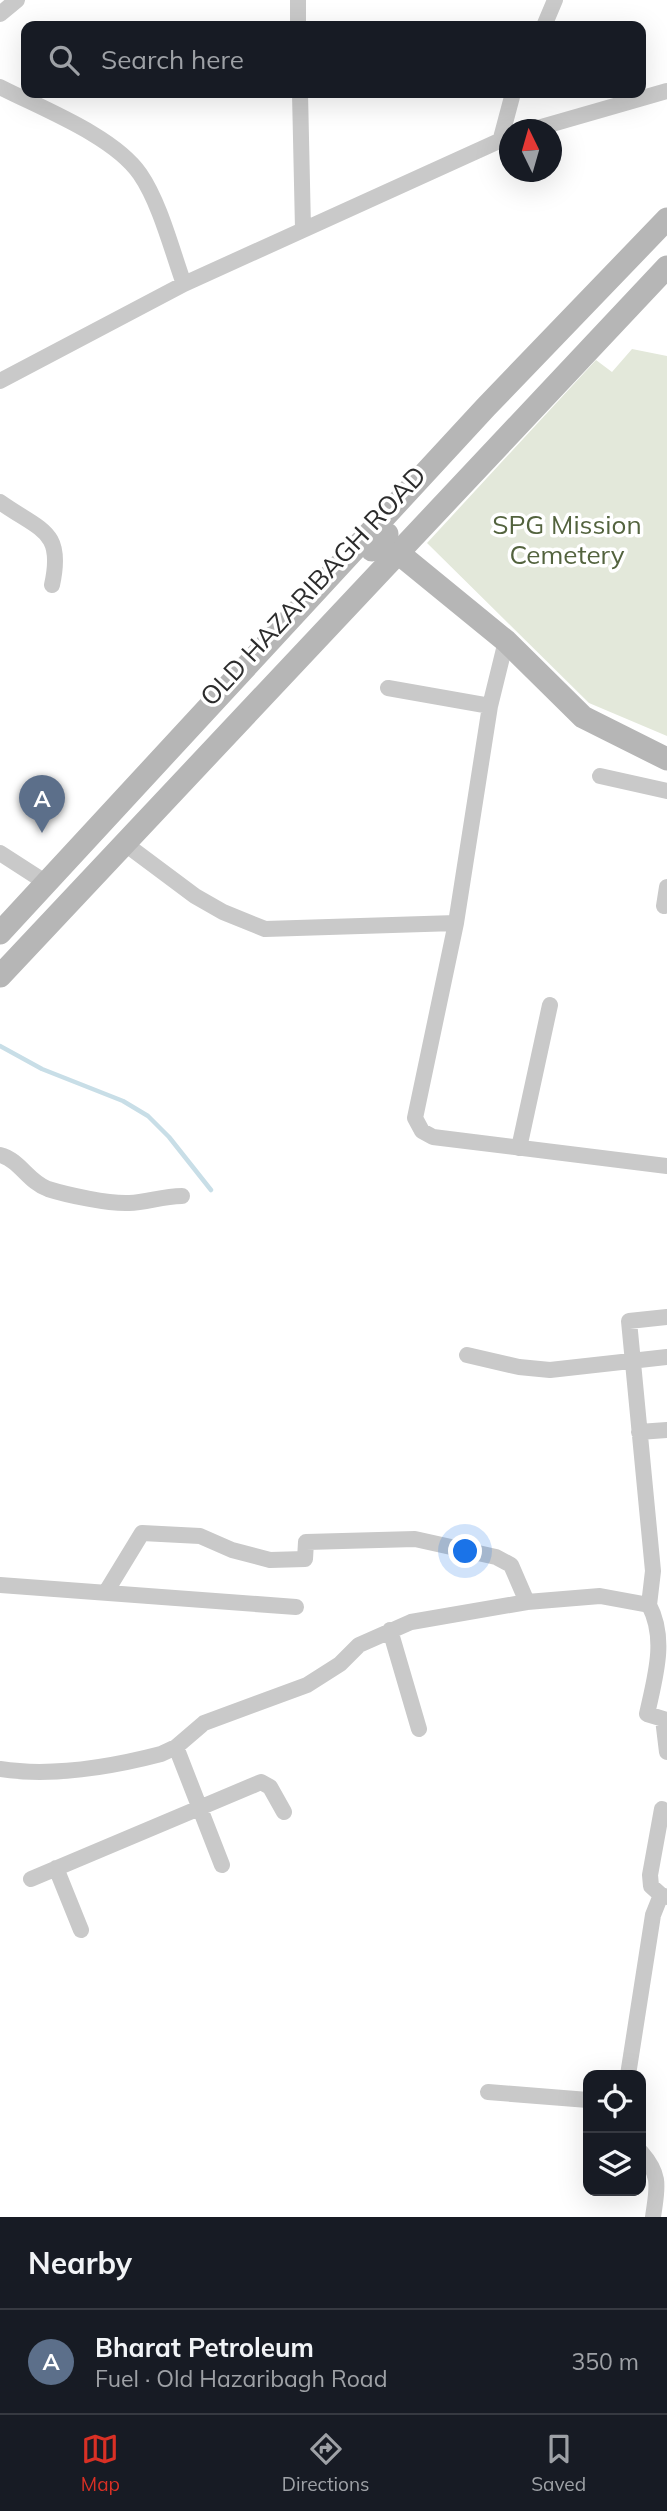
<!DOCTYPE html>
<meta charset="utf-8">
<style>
:root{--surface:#171b24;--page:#20242c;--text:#f1f3f6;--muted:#9ea1a6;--line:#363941;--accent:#d93025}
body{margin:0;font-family:Mulish,sans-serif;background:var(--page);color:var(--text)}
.controls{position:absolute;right:21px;bottom:21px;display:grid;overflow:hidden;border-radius:14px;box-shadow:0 7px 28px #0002}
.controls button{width:63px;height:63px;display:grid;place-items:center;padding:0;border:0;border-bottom:2px solid var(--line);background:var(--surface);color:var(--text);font:35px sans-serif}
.compass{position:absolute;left:499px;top:119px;width:63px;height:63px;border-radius:50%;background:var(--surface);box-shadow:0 7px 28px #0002;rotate:355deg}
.you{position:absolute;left:466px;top:1552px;width:24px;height:24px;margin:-18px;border:5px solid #fff;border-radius:50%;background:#1a73e8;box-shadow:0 0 0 10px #1a73e833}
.badge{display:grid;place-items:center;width:46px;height:46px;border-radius:50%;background:var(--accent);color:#fff;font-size:23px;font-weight:700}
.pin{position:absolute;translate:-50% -58px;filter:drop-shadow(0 2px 4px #0008)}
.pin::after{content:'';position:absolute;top:37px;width:24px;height:21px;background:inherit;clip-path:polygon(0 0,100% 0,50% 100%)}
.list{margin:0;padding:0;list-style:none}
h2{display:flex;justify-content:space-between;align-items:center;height:91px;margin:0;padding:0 28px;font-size:30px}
h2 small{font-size:23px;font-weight:400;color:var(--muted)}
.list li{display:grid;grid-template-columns:46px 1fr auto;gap:21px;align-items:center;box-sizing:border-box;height:105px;padding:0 28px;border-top:2px solid var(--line)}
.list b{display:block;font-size:26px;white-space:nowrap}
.list p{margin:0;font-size:23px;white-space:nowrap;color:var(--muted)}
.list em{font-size:23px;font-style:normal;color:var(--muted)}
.icon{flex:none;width:38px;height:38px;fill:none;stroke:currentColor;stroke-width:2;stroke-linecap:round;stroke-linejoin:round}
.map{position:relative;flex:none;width:667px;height:2217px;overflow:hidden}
.search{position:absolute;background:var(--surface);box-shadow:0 7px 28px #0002;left:21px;right:21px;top:21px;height:77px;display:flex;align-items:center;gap:18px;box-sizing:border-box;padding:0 24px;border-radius:14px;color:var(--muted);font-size:26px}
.sheet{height:196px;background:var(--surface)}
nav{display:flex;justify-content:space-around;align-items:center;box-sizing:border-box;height:98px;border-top:2px solid var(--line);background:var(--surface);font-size:19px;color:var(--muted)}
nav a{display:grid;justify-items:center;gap:4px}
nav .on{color:var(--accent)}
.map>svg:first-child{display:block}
.green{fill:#e3e8da}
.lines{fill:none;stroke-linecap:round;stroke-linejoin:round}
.stream{stroke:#c8dee7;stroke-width:4.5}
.street{stroke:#c9c9c9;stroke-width:16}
.secondary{stroke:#b6b6b6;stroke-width:23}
.secondary-bridge{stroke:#b6b6b6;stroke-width:23}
.labels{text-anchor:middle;stroke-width:7;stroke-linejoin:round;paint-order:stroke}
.park-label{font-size:26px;fill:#53633e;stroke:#fff}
.street-label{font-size:26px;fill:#2c2c2c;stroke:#fff}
</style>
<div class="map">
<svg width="667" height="2217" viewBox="0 0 667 2217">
<rect width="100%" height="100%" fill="#fff"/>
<!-- green -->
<path class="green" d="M 632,349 L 667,356 L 667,736 L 589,703 L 427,543 L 596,360 L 612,372 Z"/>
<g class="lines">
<!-- stream -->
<path class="stream" d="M 0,1046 L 42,1069 L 123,1101 L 148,1116 L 169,1137 L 211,1190"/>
<!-- street -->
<path class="street" d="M 298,0 L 298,26
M 0,14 L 17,0
M 544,26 L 555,0
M 0,87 C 41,108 114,136 140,174 C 160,203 172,251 184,284
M 300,93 L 303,229
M 531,130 L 667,91
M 501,138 L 513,93
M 0,381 L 184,284 L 510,136
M 0,502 C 41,531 64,530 52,585
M 506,641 L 490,706 L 456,923 L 415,1118 L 422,1131 L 433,1137 L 667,1166
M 388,688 L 490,706
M 600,776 L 667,791
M 124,843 L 195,896 L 223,912 L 265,929 L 456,923
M 0,853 L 45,882
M 664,906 L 667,887
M 519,1148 L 550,1005
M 0,1155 C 20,1160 28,1182 48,1189 C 67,1195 109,1204 129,1203 C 147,1203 161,1196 182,1196
M 467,1355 L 519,1367 L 550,1370 L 667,1357
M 639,1432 L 667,1430
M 0,1585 L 296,1607
M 106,1592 L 142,1533 L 200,1536 L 232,1550 L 270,1560 L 305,1559 L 306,1542 L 415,1539 L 496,1557 L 511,1565 L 527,1602
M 649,1605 L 653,1571 L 629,1321 L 667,1317
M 390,1630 L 419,1729
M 663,1719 L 667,1752
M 176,1747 L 222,1865
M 0,1769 C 51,1777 111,1767 161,1754 L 176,1747 L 204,1723 L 307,1685 L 340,1664 L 359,1645 L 411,1622 L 527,1602 L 600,1596 L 649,1605 C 667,1639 655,1677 647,1714 L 667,1720
M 56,1868 L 81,1930
M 31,1879 L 261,1782 L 270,1787 L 284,1812
M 661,1895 L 651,1886 L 650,1875 L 662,1809
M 628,2075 L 653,1915 L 661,1895 L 667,1897
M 488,2092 L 588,2100
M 641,2152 C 662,2176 657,2188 653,2217"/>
<!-- secondary -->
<path class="secondary" d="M 386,543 L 506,641 L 583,717 L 667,759
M 0,933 L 486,407 L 667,219
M 0,976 L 667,267"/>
<!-- secondary-bridge -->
<path class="secondary-bridge" d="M 372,550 L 387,534"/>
</g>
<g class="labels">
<!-- park labels -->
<g class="park-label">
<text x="567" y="534">SPG Mission<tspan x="567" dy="30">Cemetery</tspan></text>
</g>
<!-- street labels -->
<g class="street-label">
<text transform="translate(313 586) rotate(-47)" y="9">OLD HAZARIBAGH ROAD</text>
</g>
</g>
</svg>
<div class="controls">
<button><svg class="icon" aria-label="locate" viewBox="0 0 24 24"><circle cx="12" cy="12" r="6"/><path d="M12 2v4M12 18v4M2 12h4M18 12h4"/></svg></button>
<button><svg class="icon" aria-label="layers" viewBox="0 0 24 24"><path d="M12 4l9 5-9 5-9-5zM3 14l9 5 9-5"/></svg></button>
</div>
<svg class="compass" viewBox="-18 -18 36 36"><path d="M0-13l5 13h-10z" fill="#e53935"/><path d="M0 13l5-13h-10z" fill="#9ea1a6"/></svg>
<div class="you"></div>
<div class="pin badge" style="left:42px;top:833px;background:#5c6f8a">A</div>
<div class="search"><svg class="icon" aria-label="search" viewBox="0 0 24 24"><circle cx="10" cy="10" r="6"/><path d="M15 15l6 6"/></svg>Search here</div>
</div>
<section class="sheet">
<h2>Nearby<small></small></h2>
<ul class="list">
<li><span class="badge" style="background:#5c6f8a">A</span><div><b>Bharat Petroleum</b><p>Fuel · Old Hazaribagh Road</p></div><em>350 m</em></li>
</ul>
</section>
<nav>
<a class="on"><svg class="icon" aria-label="map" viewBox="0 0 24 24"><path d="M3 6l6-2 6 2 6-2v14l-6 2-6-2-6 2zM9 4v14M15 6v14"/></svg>Map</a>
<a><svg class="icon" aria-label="directions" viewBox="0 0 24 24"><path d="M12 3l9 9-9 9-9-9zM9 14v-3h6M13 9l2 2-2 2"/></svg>Directions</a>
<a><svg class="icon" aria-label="saved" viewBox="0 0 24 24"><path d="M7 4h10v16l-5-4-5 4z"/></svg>Saved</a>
</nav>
